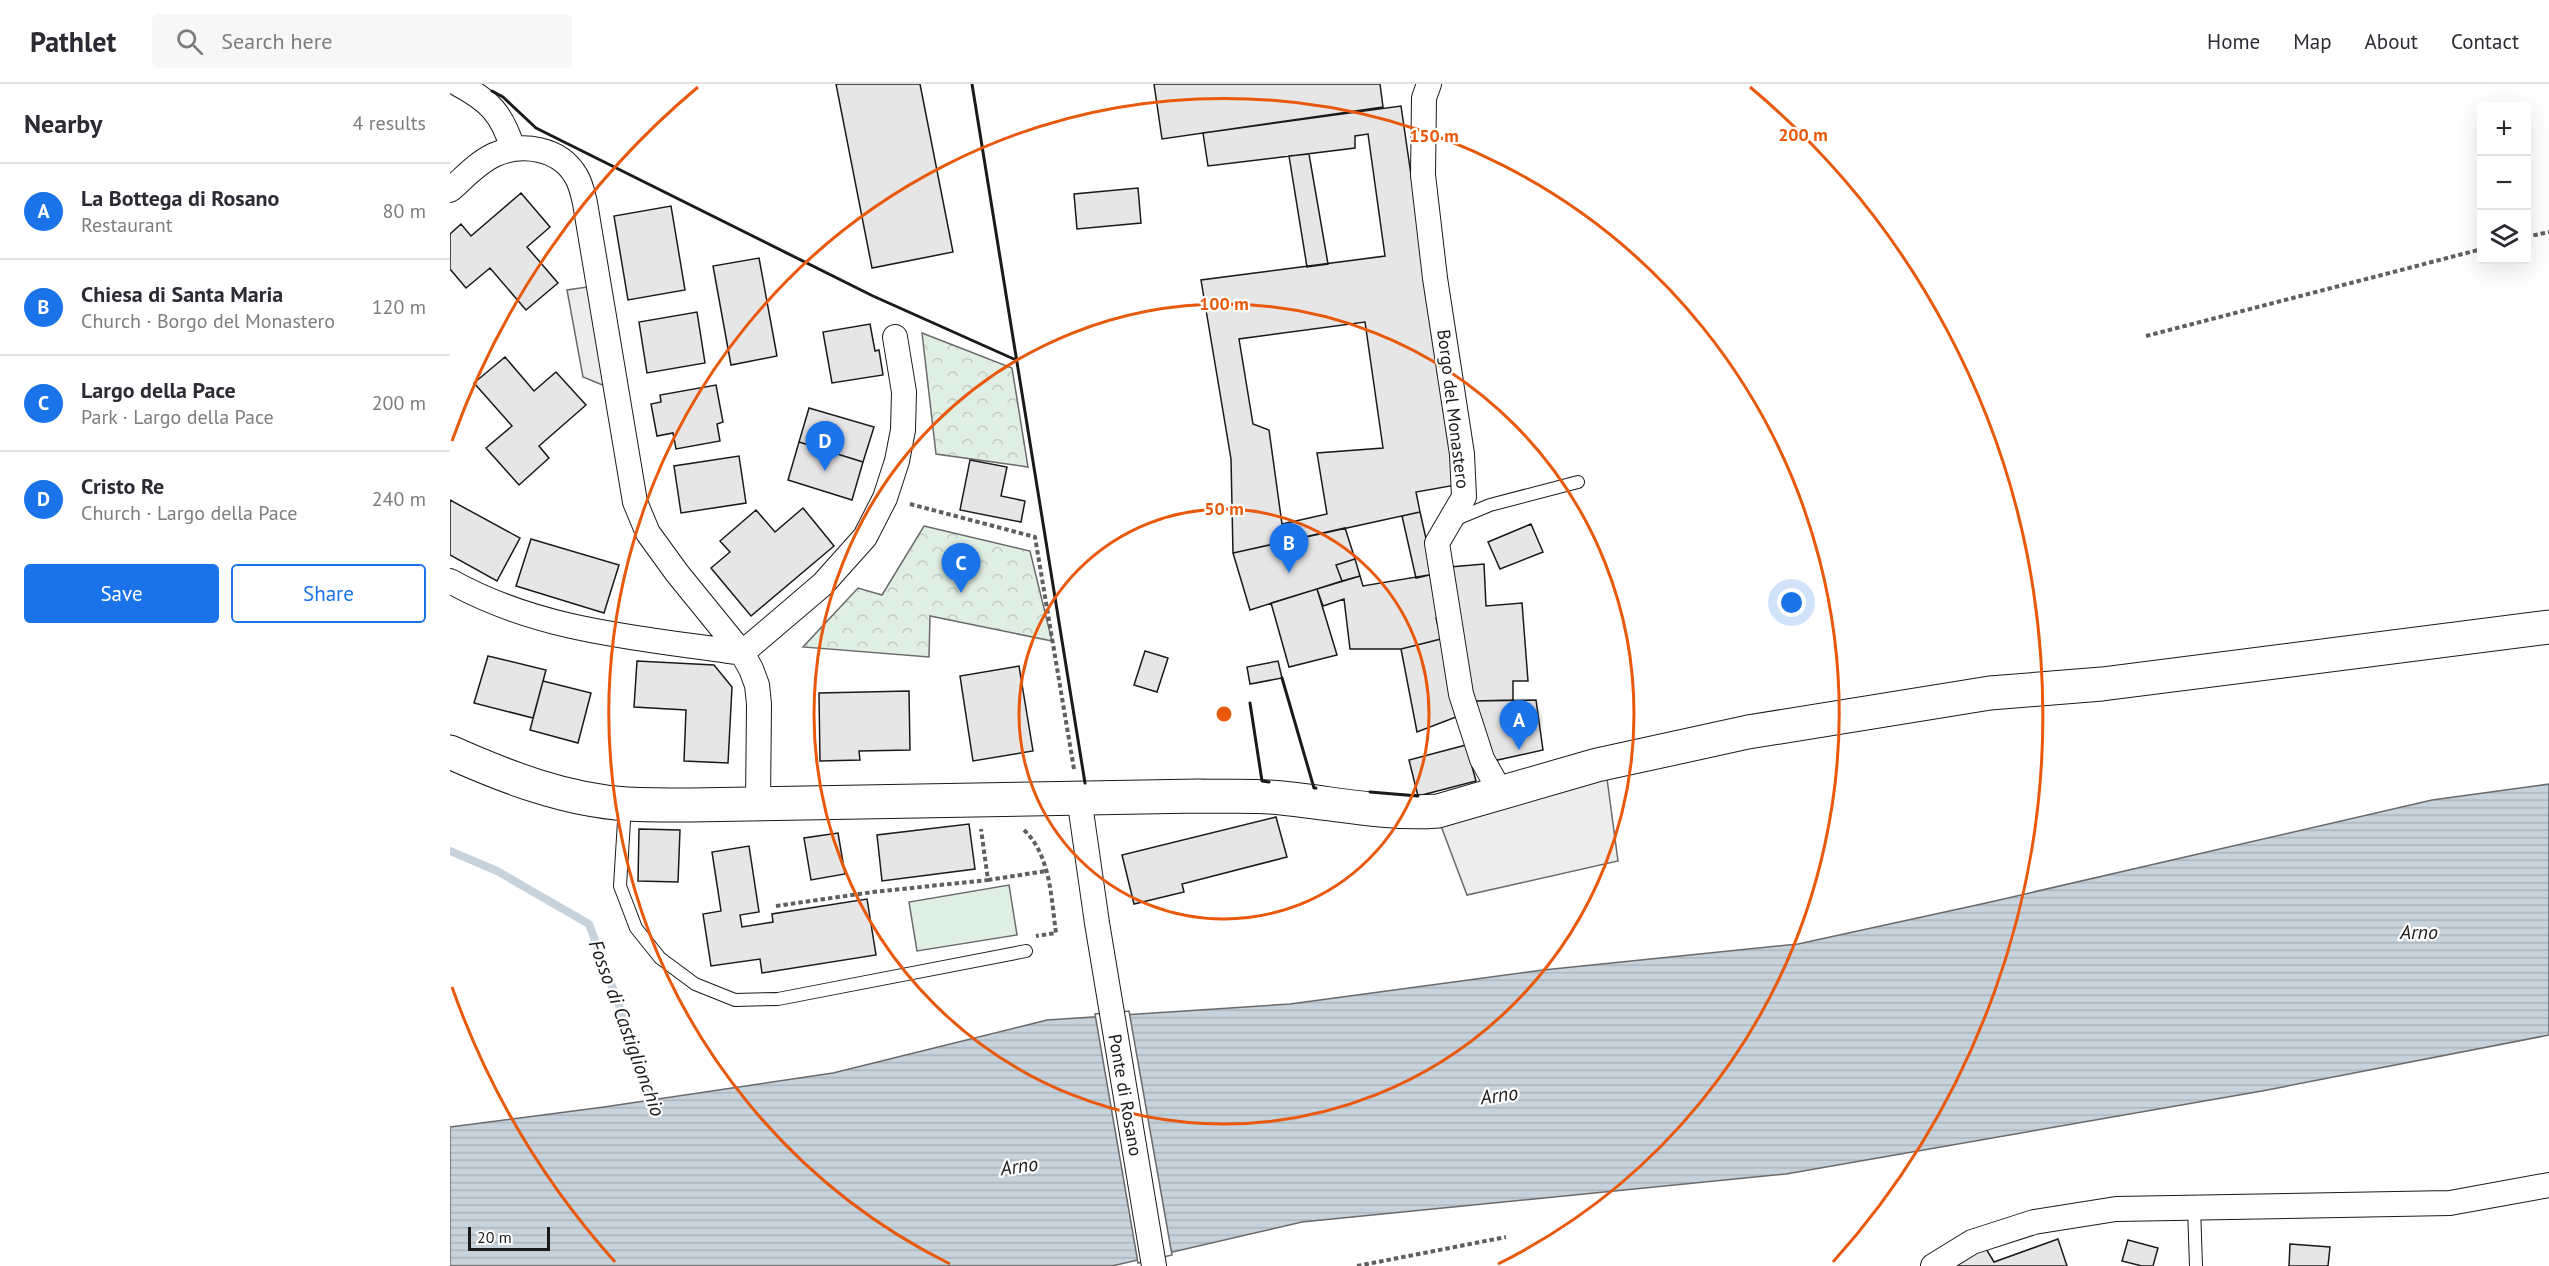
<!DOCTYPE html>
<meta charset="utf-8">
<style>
:root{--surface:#fff;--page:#f7f7f7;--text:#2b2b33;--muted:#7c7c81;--line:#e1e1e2;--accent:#1a73e8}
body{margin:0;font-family:"PT Sans",sans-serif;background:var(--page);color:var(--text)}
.controls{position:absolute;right:18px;top:18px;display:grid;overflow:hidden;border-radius:6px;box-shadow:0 6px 24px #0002}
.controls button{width:54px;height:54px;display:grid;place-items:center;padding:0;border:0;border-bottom:2px solid var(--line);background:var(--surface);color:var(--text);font:30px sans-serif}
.scale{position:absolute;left:18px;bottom:15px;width:82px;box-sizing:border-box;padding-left:6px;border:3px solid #1a1a1a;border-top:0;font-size:16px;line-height:21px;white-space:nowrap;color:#1a1a1a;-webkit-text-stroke:4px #fff;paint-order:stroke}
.you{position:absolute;left:1342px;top:519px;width:21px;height:21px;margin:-15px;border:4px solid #fff;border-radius:50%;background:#1a73e8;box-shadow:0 0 0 9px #1a73e833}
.badge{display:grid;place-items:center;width:39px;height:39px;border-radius:50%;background:var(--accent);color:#fff;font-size:20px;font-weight:700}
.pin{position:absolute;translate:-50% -50px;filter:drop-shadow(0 2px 3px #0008)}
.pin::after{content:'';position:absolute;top:32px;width:21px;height:18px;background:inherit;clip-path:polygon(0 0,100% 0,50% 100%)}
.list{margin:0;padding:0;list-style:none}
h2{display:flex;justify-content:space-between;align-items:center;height:78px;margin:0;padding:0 24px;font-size:26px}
h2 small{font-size:20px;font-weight:400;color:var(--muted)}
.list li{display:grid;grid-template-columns:39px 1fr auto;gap:18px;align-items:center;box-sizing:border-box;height:96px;padding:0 24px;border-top:2px solid var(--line)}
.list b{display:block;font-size:22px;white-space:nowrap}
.list p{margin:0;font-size:20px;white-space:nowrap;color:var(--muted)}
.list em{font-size:20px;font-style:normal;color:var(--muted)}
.actions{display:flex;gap:12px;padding:18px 24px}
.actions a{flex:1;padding:14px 0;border:2px solid var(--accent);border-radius:6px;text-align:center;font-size:21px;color:var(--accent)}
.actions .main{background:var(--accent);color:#fff}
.icon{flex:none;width:33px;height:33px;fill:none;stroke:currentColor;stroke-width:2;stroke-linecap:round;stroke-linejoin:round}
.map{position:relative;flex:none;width:2099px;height:1182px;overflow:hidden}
header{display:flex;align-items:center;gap:36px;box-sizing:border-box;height:84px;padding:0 30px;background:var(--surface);border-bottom:2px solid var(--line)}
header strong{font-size:28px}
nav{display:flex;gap:33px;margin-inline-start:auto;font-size:21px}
.search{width:420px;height:54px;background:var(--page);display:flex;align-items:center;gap:15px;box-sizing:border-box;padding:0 21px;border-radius:6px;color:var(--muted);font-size:22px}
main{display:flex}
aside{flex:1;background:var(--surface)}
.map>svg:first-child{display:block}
.forest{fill:url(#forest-crowns);stroke:#6a6a6a;stroke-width:1.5}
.pitch{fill:#e0efe3;stroke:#6a6a6a;stroke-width:1.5}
.parking{fill:#ededed;stroke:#6a6a6a;stroke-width:1.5}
.water{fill:url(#water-rules);stroke:#6a6a6a;stroke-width:1.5}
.pier{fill:#fff;stroke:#6a6a6a;stroke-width:1.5}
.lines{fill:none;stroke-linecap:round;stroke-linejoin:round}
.stream{stroke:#c6d2dc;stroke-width:8}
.building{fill:#e6e6e6;stroke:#1a1a1a;stroke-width:1.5;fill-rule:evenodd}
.service-casing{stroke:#1a1a1a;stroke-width:14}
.minor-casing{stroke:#1a1a1a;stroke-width:26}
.secondary-casing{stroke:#1a1a1a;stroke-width:35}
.path{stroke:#5f5f5f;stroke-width:4;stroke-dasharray:4.5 3;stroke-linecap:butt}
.service{stroke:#fff;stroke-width:12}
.minor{stroke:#fff;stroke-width:24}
.secondary{stroke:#fff;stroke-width:33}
.wall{stroke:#1a1a1a;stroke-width:3}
.ring{fill:none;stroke:#e8590c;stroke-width:3}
.labels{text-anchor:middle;stroke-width:4.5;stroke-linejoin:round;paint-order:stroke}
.street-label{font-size:18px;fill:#1a1a1a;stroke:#fff}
.water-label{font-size:20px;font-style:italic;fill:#1a1a1a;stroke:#fff}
.centre{fill:#e8590c;stroke:#fff;stroke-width:3}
.ring-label{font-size:18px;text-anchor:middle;font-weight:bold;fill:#e8590c;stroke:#fff;stroke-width:4.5;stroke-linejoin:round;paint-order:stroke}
</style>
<header>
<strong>Pathlet</strong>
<div class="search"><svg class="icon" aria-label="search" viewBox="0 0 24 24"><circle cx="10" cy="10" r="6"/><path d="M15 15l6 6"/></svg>Search here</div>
<nav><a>Home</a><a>Map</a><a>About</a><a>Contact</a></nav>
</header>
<main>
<aside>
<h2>Nearby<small>4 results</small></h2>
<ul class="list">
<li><span class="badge">A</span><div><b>La Bottega di Rosano</b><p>Restaurant</p></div><em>80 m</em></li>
<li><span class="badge">B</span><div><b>Chiesa di Santa Maria</b><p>Church · Borgo del Monastero</p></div><em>120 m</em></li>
<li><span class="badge">C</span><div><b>Largo della Pace</b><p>Park · Largo della Pace</p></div><em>200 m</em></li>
<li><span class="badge">D</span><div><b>Cristo Re</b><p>Church · Largo della Pace</p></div><em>240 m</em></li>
</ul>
<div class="actions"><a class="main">Save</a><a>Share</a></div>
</aside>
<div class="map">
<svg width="2099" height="1182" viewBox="0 0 2099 1182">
<defs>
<pattern id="forest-crowns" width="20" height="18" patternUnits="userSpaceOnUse" patternTransform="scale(1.5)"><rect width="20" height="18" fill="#e0efe3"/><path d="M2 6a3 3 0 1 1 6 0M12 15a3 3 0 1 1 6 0" fill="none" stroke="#c0ccc2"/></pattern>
<pattern id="water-rules" width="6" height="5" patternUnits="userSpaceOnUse" patternTransform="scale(1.5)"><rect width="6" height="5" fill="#c6d2dc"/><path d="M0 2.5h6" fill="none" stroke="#aab4bc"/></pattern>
</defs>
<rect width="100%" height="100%" fill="#fff"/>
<!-- forest -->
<path class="forest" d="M 472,249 L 562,284 L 578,383 L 486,370 Z
M 474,442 L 580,467 L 602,557 L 480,532 L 479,573 L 353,563 L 408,504 L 432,511 Z"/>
<!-- pitch -->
<path class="pitch" d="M 559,801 L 567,851 L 467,867 L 459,818 Z"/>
<!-- parking -->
<path class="parking" d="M 137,203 L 155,302 L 133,293 L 117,206 Z
M 1156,687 L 1168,777 L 1017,811 L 991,742 Z"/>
<!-- water -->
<path class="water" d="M 2099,700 L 2099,951 L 1812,1007 L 1336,1090 L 852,1138 L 662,1182 L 0,1182 L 0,1043 L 154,1023 L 383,989 L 597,936 L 840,920 L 1093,886 L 1348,860 L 1536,819 L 1982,716 Z"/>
<!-- pier -->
<path class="pier" d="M 679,927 L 722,1171 L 688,1179 L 645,930 Z"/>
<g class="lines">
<!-- stream -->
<path class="stream" d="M 0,767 L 47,787 L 139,840 L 207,1024"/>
</g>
<!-- building -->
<path class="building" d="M 386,0 L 470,0 L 503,168 L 422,184 Z
M 704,0 L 930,0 L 933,23 L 712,55 Z
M 951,22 L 1006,401 L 966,408 L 970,428 L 783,469 L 781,375 L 751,196 L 935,172 L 918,50 L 905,52 L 905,64 L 758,82 L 753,49 ZM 915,238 L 933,364 L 867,369 L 877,430 L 832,440 L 819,346 L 803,340 L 789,255 Z
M 859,70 L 878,180 L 857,183 L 839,72 Z
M 688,104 L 691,139 L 627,145 L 624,110 Z
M 71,109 L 100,143 L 77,163 L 108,199 L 76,226 L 40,184 L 16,204 L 0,185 L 0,150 L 11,140 L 21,152 Z
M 221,122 L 235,206 L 178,216 L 164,132 Z
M 309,174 L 327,272 L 281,281 L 263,182 Z
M 247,228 L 255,279 L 197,289 L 189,238 Z
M 420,240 L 425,267 L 429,266 L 433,291 L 382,299 L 373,248 Z
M 55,273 L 84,307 L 106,288 L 136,321 L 89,362 L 99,374 L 69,401 L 36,364 L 62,342 L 24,299 Z
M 266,301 L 273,338 L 267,340 L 270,357 L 226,365 L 223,349 L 207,352 L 201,320 L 211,318 L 210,311 Z
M 359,324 L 424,343 L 413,378 L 349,358 Z
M 349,358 L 413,378 L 402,416 L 338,396 Z
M 289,372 L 296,419 L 231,429 L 224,382 Z
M 520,376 L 557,383 L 551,412 L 575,417 L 571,438 L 510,426 Z
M 0,416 L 70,454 L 47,497 L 0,471 Z
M 353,424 L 384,462 L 301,532 L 261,484 L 280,468 L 270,457 L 306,426 L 325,448 Z
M 970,428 L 984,490 L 966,494 L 952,432 Z
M 1081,440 L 1093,468 L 1050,485 L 1038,458 Z
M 895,444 L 905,475 L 886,481 L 892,497 L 800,526 L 783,469 Z
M 81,455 L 169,481 L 154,529 L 66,502 Z
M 905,475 L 910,492 L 892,497 L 886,481 Z
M 1034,480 L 1036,522 L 1072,519 L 1078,597 L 1063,597 L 1063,616 L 1024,617 L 1000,483 Z
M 984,490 L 994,532 L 986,534 L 991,555 L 951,565 L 900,565 L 894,515 L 873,522 L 867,505 L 910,492 L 913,502 Z
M 867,505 L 887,571 L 839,583 L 821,519 Z
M 991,555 L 1006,633 L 967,648 L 951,565 Z
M 695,567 L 718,574 L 707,608 L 684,601 Z
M 38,572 L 96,586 L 83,634 L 24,619 Z
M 187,577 L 264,581 L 282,603 L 278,679 L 234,677 L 236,626 L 184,623 Z
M 828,577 L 832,594 L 800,600 L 797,583 Z
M 569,582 L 583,667 L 523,677 L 510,592 Z
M 93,597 L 141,609 L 128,659 L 80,646 Z
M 459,607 L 460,666 L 409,667 L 410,676 L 370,677 L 369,609 Z
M 1086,616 L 1093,666 L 1043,677 L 1024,617 Z
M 1016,661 L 1026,697 L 968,712 L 959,676 Z
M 826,733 L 837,773 L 732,800 L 734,808 L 684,820 L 672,771 Z
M 519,740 L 525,785 L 432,797 L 427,751 Z
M 189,745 L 230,746 L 228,798 L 188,797 Z
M 388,749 L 395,790 L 361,796 L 354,754 Z
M 299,762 L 309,828 L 290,831 L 292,843 L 323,838 L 322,830 L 417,815 L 426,871 L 312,889 L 310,875 L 261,882 L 253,830 L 271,827 L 262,768 Z
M 1608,1155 L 1617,1182 L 1505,1182 L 1535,1163 L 1544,1178 Z
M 1678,1156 L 1708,1164 L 1703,1182 L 1692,1182 L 1672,1177 Z
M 1840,1160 L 1880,1163 L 1878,1182 L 1839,1182 Z"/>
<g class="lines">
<defs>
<path id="service" d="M 1004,436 L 1040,421 L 1128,398
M 175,721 L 170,802 L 186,844 L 210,874 L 245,900 L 285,916 L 328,915 L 576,867
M 1744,1123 L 1746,1182"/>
<path id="minor" d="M 8,0 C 40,17 52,30 63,65
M 979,0 L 974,14 L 973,91 L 985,194 L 1012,370 L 1014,413 L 987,459 L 1011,610 L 1032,675 L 1050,707
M 0,106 C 14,94 27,79 44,71 C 72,58 110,64 126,92 C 131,100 133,110 135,119 L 185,418 L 198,449 L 227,489 L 292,569 L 301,585 L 307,601 L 309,620 L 308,719
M 0,497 C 91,548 191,554 292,569 L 373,500 L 415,453 L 435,414 L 447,377 L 453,346 L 454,308 L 445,253
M 629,713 L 647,839 L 704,1182
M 1483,1182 L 1522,1158 L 1584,1138 L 1666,1125 L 2000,1119 L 2099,1101"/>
<path id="secondary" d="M 0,668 C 56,693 115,716 177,720 C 198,721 220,721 241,721 L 749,712 C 776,713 805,711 832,714 C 883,719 936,731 988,727 L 1147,681 L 1298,648 L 1540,609 L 1652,600 L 2099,543"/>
</defs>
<!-- service casing -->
<use href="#service" class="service-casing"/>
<!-- minor casing -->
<use href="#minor" class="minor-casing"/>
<!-- secondary casing -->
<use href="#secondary" class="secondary-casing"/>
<!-- path -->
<path class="path" d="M 2076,153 L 2099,148
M 1696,252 L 2032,165
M 460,420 L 585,453 L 624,685
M 574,746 C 601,772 601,814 606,849 L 586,852
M 538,796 L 596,787
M 326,822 L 423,808 L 538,796 L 531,745
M 907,1182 L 1056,1153"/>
<!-- service -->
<use href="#service" class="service"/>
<!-- minor -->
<use href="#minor" class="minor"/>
<!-- secondary -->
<use href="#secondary" class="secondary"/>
<!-- wall -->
<path class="wall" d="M 522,0 L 635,699
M 42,7 L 53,13 L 86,44 L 423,212 L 566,276
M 832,594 L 864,704 L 866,704
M 800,619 L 812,697 L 819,698
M 920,708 L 968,712"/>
</g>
<!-- distance rings -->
<g class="ring">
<circle cx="774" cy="630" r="205"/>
<circle cx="774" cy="630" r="410"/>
<path d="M500 1180A615 615 0 1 1 1048 1180"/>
<path d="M165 1178A819 819 0 0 1 2 903M2 357A819 819 0 0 1 248 3M1300 3A819 819 0 0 1 1383 1178"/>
</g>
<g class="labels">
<!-- street labels -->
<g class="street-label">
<text transform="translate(1003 325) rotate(83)" y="6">Borgo del Monastero</text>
<text transform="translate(675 1011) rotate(80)" y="6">Ponte di Rosano</text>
</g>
<!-- water labels -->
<g class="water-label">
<text x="1969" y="855">Arno</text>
<text transform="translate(177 944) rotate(70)" y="7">Fosso di Castiglionchio</text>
<text transform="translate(1049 1011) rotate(-8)" y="7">Arno</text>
<text transform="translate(569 1082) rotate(-8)" y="7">Arno</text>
</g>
</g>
<circle cx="774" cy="630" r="9" class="centre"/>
<g class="ring-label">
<text x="1353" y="57">200 m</text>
<text x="984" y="58">150 m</text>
<text x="774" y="226">100 m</text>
<text x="774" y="431">50 m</text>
</g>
</svg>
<div class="controls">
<button>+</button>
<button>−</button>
<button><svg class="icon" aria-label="layers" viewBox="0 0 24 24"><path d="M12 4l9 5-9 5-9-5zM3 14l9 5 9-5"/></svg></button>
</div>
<div class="scale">20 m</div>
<div class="you"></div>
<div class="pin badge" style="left:1069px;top:666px">A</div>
<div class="pin badge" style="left:839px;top:489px">B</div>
<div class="pin badge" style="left:511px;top:509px">C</div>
<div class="pin badge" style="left:375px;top:387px">D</div>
</div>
</main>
